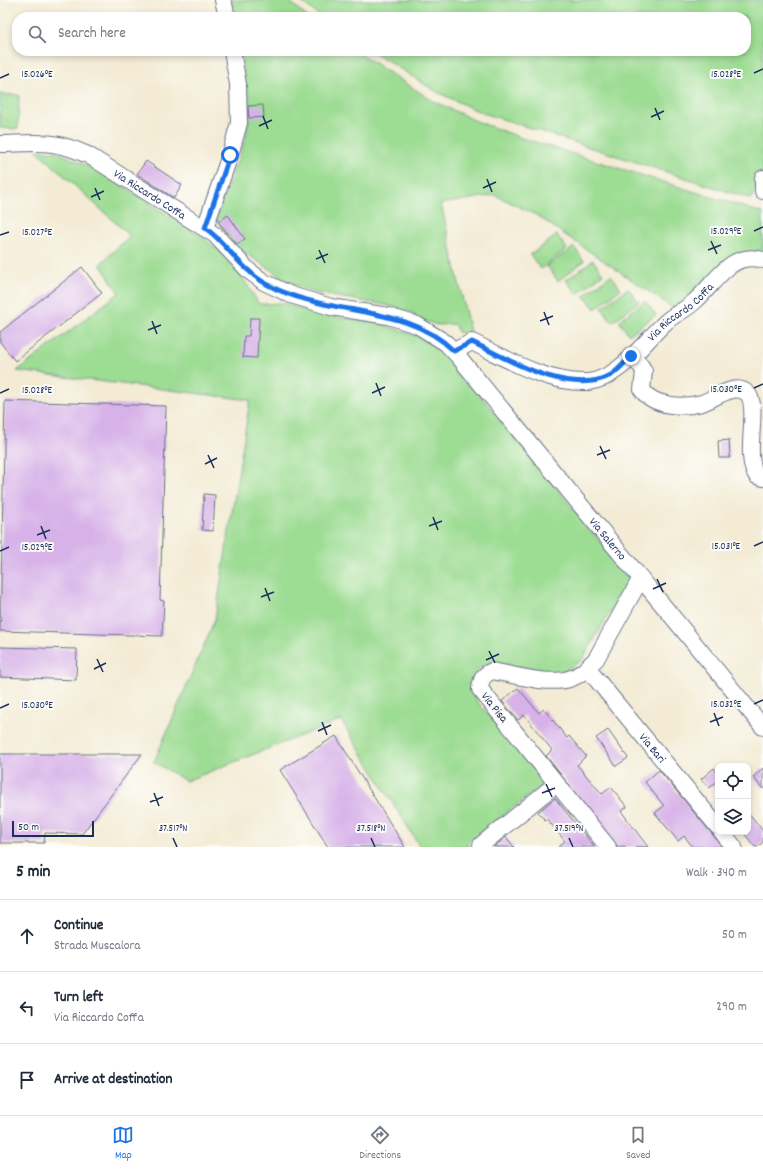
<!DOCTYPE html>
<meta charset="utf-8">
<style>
:root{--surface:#fff;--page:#f6f6f7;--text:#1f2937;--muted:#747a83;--line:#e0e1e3;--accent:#1a73e8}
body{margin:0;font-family:Dekko,sans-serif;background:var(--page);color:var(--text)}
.controls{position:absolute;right:12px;bottom:12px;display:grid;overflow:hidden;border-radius:8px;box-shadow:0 2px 6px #0003}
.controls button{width:36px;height:36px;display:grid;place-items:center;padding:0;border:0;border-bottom:1px solid var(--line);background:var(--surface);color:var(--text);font:20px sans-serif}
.scale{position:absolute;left:12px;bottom:10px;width:82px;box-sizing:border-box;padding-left:4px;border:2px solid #1b2f5e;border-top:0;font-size:11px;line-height:14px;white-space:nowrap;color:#1b2f5e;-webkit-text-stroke:3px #fdfcf7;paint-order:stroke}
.stop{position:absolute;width:12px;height:12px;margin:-9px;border:3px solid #1a73e8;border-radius:50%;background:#fff}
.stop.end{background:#1a73e8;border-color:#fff;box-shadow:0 1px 4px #0008}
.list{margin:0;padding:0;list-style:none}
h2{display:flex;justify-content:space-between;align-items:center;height:52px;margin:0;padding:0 16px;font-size:17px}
h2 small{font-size:13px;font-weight:400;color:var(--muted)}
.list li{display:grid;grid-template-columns:26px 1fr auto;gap:12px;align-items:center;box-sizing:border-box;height:72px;padding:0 16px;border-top:1px solid var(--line)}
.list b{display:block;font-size:15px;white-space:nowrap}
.list p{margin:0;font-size:13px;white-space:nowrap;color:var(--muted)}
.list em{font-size:13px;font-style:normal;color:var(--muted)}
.icon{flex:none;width:22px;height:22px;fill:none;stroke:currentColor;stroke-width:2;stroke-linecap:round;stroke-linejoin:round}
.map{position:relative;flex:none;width:763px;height:847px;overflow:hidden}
.search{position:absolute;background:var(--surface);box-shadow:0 2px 6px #0003;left:12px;right:12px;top:12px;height:44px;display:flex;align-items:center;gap:10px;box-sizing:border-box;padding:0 14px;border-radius:16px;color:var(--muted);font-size:15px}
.sheet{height:268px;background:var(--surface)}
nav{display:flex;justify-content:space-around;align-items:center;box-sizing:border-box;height:56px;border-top:1px solid var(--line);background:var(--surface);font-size:11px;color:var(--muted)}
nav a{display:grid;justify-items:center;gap:2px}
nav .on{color:var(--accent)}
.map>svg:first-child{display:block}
.green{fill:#9cdc93;stroke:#5c8678}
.building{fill:#d7b2e9}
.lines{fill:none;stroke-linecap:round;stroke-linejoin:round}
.minor-casing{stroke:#677187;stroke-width:18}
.minor{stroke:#fff;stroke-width:16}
.route{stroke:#1a73e8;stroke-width:5}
.ticks{fill:none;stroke:#1b2f5e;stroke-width:1.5}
.labels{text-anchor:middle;stroke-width:4;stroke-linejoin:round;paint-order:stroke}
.street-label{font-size:12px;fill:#1b2f5e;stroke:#fdfcf7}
.ticks-label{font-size:10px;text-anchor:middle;fill:#1b2f5e;stroke:#fdfcf7;stroke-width:4;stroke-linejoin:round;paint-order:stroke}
</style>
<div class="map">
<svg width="763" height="847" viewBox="0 0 763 847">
<rect width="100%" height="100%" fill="#fdfcf7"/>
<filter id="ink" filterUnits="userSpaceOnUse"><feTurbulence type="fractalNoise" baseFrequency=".025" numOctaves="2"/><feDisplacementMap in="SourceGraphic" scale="8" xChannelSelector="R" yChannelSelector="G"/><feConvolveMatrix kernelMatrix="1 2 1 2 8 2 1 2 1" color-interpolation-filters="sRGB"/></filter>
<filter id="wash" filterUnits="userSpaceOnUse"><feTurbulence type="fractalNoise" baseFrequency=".012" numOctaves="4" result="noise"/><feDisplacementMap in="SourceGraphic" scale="16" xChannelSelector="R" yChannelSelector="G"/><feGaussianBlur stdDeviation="0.9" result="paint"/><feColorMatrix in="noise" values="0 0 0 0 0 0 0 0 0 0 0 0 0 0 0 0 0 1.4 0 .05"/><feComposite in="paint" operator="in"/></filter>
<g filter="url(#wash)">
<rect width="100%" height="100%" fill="#f3ebd4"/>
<!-- green -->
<path class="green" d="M 232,0 L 288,0 L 307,17 L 235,17 Z
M 299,0 L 763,0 L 763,171 L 751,199 L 480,112 L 437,92 L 372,51 L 746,51 L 746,17 L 321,17 Z
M 240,51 L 356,51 L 433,101 L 476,121 L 519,137 L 763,213 L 763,256 L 760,255 L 676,310 L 536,215 L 495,195 L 441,204 L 471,336 L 458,332 L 454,324 L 437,325 L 415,318 L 413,313 L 391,306 L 315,293 L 292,284 L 235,246 L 216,219 L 245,140 L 249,118 Z
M 0,94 L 19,95 L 18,129 L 0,128 Z
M 36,150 L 57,152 L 101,172 L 198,234 L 218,250 L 243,278 L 259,304 L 283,303 L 317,314 L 382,324 L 414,335 L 432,343 L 446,356 L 471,384 L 630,578 L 582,660 L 560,674 L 495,662 C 473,666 467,681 477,701 L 545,783 L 467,843 L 470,847 L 420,847 L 341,720 L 186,781 L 154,762 L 215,619 L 250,400 L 17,371 L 119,293 L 100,264 L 130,236 Z
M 557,235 L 567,249 L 541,269 L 530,255 Z
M 574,247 L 584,261 L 558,281 L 547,266 Z
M 593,260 L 603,274 L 577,294 L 566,280 Z
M 611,275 L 621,289 L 595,309 L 584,295 Z
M 628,288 L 639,302 L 612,322 L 602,308 Z
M 645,301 L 656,315 L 629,335 L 619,321 Z"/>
<g id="blocks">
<!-- building -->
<path class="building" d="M 263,105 L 264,117 L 249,118 L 248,106 Z
M 146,161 L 182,185 L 174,198 L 137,174 Z
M 228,215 L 245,239 L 237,244 L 218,222 Z
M 82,267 L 102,293 L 15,361 L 0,342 L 0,332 Z
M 250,318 L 259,318 L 257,358 L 243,357 L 244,336 L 249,336 Z
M 5,401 L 166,406 L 160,600 L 164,601 L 162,636 L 0,631 Z
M 729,440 L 730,458 L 719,458 L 718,441 Z
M 204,494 L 215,495 L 213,531 L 202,530 Z
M 0,647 L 77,649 L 76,680 L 0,677 Z
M 518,688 L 539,713 L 544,709 L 567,738 L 569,736 L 586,756 L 577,765 L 602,794 L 611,787 L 627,807 L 621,811 L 648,847 L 617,846 L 546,756 L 552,750 L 524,715 L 518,720 L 502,701 Z
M 608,730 L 628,758 L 616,766 L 596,738 Z
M 336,736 L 405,847 L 328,847 L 280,770 Z
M 0,754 L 142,754 L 82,834 L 45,833 L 44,843 L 0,843 Z
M 714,768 L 718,774 L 718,781 L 709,788 L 701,779 Z
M 763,768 L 763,789 L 753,777 Z
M 659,770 L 713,835 L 722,847 L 693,847 L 684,836 L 678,841 L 655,813 L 664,806 L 645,782 Z
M 555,798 L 570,817 L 595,847 L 558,847 L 565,841 L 547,819 L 545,820 L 538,812 Z
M 748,812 L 763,831 L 763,842 L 757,847 L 755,847 L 743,832 L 748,832 Z
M 506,837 L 514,847 L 494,847 L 495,846 Z"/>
</g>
</g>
<g filter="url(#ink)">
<use href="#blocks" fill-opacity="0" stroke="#677187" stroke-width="1"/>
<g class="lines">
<defs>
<g id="minor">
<path d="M 223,0 L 227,17"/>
<path id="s1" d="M 0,144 C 37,143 53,139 88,155 L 215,235 L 249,271 L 264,282 L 291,295 L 331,307 L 388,316 L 417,325 L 446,343 L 458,356 L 763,727"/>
<path d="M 763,178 L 763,191"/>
<path d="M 205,228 L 230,155 L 239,123 L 238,84 L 232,51"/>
<path id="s2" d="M 454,351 L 472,342 C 507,359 548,384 588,382 C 620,379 645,340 668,320 C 677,313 687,309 695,301 C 716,283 730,250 763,260"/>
<path d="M 631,356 L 641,366 L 644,371 L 642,390 C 654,407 683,408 702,403 C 714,399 735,382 747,393 C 761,406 742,456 757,476 L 763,478"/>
<path id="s3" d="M 588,669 L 718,827"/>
<path d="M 722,832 L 734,847"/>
<path d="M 483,847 L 481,845 L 556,784"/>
<path d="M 608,847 L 480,689 C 481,679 483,675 492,671 C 514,675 548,685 569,679 C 580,676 588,667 596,659 L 641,578"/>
</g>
</defs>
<!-- minor casing -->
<use href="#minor" class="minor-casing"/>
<!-- minor -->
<use href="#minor" class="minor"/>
</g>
</g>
<g class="lines" filter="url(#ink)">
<!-- route -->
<path class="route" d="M 230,155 L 205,228 C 223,240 233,258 249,271 C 260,282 277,290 291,295 C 346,315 410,308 454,351 L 472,342 C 509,360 570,397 611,375 C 618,371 625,362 631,356"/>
</g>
<!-- ticks -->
<path class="ticks" d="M 754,73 L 763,69M 0,78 L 9,74M 655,108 L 660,120M 263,116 L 268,129M 651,117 L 664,111M 259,126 L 272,120M 487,179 L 492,192M 95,188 L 100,200M 483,188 L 496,182M 91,197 L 104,191M 754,231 L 763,227M 0,235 L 9,232M 711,241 L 717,254M 319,250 L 325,263M 708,250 L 721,245M 316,259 L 328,254M 544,312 L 549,325M 152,321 L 157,334M 540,321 L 553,316M 148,330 L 161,325M 376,383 L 381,396M 754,388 L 763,384M 0,393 L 9,389M 372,393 L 385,387M 600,446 L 606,459M 208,455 L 214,468M 597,455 L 610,450M 205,464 L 217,458M 433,517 L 438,530M 41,526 L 46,539M 429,526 L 442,521M 37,535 L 50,530M 754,546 L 763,542M 0,551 L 9,547M 657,579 L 663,592M 265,588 L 270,601M 653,589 L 666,583M 261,597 L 274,592M 489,651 L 495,663M 97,659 L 103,672M 486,660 L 499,654M 94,669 L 106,663M 754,704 L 763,700M 0,708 L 9,704M 714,713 L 719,726M 322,722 L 327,735M 710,722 L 723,717M 318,731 L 331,725M 546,784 L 552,797M 154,793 L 159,806M 542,793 L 555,788M 150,802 L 163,797M 173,838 L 177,847M 371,838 L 375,847M 569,838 L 573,847"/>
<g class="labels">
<!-- street labels -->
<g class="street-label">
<text dy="4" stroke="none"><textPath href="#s1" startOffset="163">Via Riccardo Coffa</textPath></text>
<text dy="4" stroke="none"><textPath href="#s2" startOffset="262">Via Riccardo Coffa</textPath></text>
<text dy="4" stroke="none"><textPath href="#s1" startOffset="756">Via Salerno</textPath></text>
<text transform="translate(495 707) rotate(51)" y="4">Via Pisa</text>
<text dy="4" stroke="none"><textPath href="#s3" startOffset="102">Via Bari</textPath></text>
</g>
</g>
<g class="ticks-label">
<text x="726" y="77">15.028°E</text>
<text x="37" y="77">15.026°E</text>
<text x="726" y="234">15.029°E</text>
<text x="37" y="235">15.027°E</text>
<text x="726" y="392">15.030°E</text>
<text x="37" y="393">15.028°E</text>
<text x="726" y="549">15.031°E</text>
<text x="37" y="550">15.029°E</text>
<text x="726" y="707">15.032°E</text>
<text x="37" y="708">15.030°E</text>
<text x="173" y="831">37.517°N</text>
<text x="371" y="831">37.518°N</text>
<text x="569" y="831">37.519°N</text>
</g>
</svg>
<div class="controls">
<button><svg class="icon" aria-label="locate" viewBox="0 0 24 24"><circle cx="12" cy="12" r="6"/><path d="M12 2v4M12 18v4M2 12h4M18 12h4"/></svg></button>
<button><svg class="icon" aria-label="layers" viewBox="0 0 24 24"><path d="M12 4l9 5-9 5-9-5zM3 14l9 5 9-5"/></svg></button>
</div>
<div class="scale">50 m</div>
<div class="stop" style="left:230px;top:155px"></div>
<div class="stop end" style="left:631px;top:356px"></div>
<div class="search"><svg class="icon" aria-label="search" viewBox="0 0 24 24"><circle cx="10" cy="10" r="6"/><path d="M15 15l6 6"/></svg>Search here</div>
</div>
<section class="sheet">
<h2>5 min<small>Walk · 340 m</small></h2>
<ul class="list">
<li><svg class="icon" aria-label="ahead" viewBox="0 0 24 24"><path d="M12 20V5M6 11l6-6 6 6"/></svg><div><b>Continue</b><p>Strada Muscalora</p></div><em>50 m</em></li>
<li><svg class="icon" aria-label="left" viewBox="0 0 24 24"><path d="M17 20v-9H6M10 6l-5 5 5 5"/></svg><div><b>Turn left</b><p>Via Riccardo Coffa</p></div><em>290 m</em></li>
<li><svg class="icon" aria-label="arrive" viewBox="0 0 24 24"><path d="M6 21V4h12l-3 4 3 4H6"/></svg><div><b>Arrive at destination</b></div></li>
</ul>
</section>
<nav>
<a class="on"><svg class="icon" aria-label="map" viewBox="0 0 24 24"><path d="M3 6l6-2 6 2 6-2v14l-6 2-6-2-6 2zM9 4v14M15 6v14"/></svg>Map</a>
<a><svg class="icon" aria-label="directions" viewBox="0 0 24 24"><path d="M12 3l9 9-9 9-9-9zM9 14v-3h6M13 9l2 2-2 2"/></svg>Directions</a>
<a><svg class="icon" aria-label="saved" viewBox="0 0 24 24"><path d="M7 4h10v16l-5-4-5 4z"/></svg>Saved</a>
</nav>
